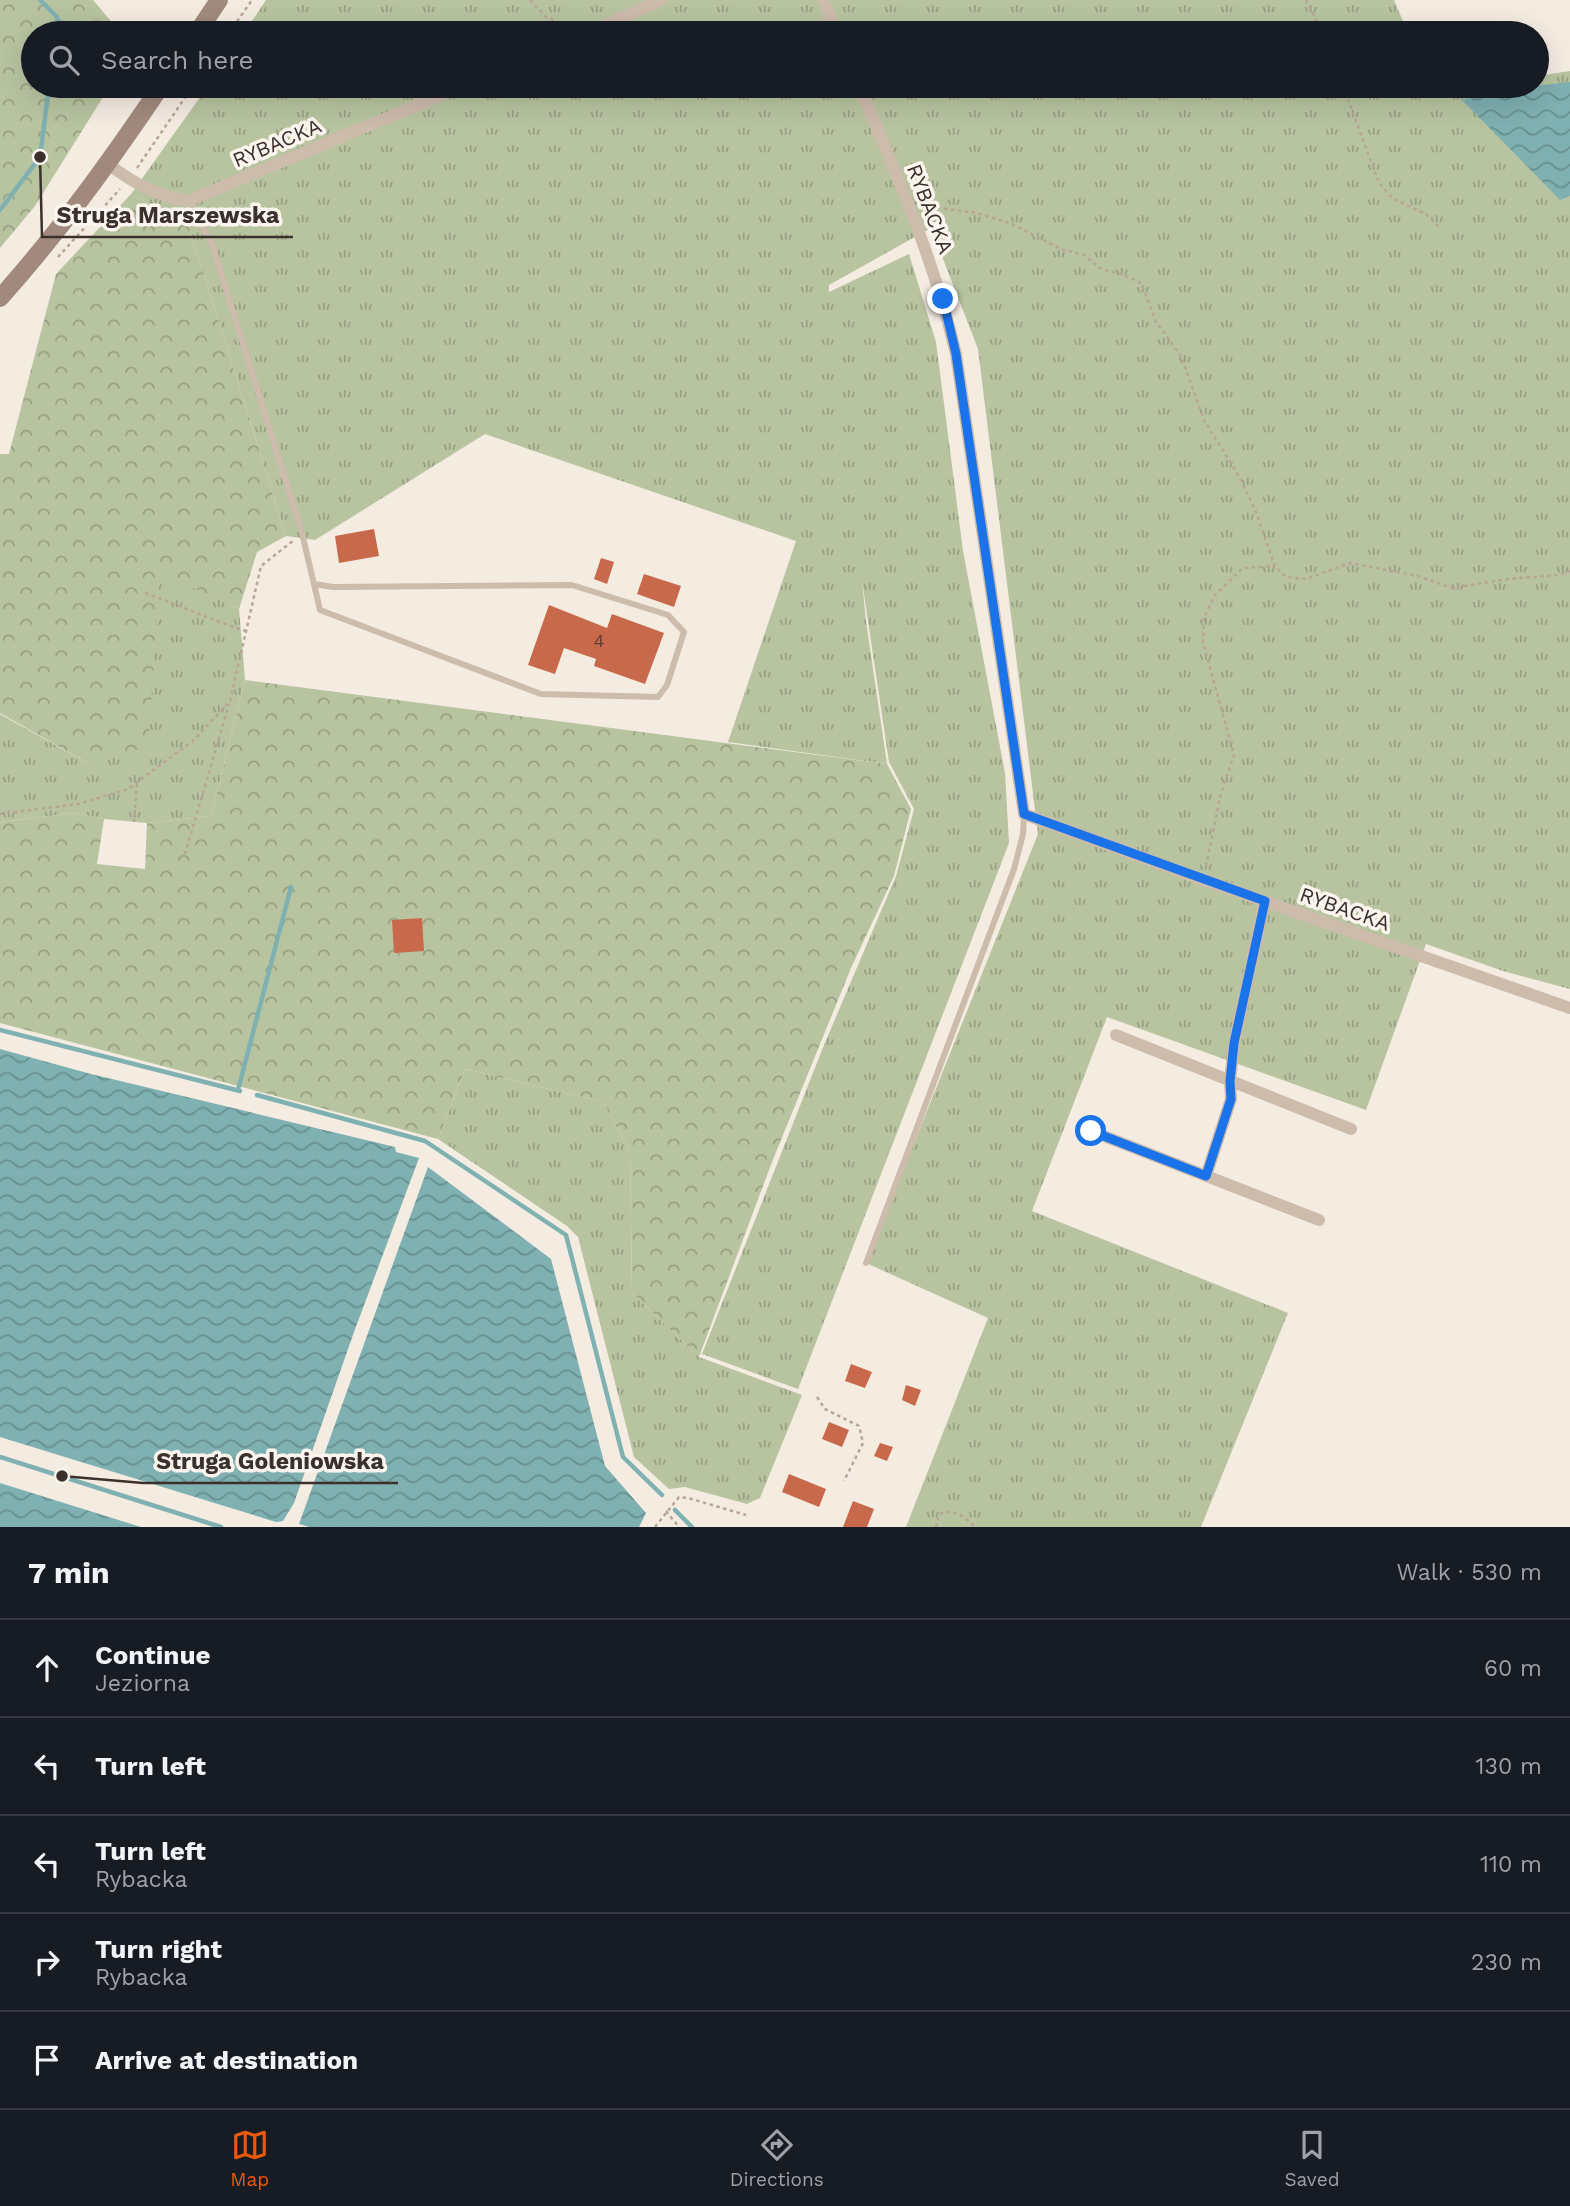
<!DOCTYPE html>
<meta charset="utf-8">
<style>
:root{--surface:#171b24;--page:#20242c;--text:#f1f3f6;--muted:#9ea1a6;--line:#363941;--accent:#ea580c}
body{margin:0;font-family:"Work Sans",sans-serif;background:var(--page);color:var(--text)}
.stop{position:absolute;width:21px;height:21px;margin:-16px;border:5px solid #1a73e8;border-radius:50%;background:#fff}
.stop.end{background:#1a73e8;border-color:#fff;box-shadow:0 2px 7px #0008}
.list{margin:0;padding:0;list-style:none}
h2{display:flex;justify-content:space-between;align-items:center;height:91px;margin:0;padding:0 28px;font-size:30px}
h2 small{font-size:23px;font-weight:400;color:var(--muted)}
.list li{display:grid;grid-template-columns:46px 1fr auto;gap:21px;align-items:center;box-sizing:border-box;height:98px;padding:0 28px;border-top:2px solid var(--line)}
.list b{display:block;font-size:26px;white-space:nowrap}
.list p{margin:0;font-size:23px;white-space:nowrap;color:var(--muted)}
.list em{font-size:23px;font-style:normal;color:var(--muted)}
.icon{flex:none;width:38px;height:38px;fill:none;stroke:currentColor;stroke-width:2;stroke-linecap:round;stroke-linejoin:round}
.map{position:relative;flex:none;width:1570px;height:1527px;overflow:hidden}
.search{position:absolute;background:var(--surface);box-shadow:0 7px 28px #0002;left:21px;right:21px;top:21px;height:77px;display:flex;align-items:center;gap:18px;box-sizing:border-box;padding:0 24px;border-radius:38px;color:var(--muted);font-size:26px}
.sheet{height:581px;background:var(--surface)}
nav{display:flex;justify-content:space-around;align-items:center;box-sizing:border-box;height:98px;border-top:2px solid var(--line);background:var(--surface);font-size:19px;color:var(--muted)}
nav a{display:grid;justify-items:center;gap:4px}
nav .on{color:var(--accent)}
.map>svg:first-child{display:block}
.grass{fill:url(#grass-tufts)}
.forest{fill:url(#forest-crowns)}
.water{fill:url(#water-waves)}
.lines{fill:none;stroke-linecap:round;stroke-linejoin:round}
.stream{stroke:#7fb0b2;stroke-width:4.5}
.building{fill:#c8694b}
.path{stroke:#b9a596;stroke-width:2.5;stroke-dasharray:3.5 3.5;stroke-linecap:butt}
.lane{stroke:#cdbbac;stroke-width:6}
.street{stroke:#cdbbac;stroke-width:12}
.secondary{stroke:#a18a7d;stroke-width:18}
.route{stroke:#1a73e8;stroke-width:9}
.labels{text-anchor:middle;stroke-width:7;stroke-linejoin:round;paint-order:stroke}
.number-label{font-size:18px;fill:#5e3e33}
.street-label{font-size:21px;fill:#3b302b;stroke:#fbf5ee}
.leader{fill:none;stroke:#3b302b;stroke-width:2.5}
.callout-dot{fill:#3b302b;stroke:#fbf5ee;stroke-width:2.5}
.callout-label{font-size:23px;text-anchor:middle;font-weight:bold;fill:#3b302b;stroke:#fbf5ee;stroke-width:7;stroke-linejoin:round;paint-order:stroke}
</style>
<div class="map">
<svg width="1570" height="1527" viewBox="0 0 1570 1527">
<defs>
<pattern id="grass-tufts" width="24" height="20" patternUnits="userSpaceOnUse" patternTransform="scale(1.75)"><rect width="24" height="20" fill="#b8c4a0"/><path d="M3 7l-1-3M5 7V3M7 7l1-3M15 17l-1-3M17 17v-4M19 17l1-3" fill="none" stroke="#97a083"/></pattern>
<pattern id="forest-crowns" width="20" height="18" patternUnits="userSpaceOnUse" patternTransform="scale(1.75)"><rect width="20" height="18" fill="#b8c4a0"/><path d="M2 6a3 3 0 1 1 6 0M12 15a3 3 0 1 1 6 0" fill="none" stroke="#97a083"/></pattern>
<pattern id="water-waves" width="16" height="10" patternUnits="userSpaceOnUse" patternTransform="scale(1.75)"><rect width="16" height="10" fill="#7fb0b2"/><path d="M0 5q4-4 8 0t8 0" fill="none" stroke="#699091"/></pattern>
</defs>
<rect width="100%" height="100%" fill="#f4ebe1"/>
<!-- grass -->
<path class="grass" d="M 266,0 L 1394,0 L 1408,33 L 244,33 Z
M 1570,71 L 1570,989 L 1503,971 L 1426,944 L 1366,1110 L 1107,1017 L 1032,1211 L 1288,1313 L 1201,1527 L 906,1527 L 988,1318 L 866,1263 L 1038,834 L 978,349 L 931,228 L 829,285 L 829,292 L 909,254 L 936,342 L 963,551 L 1005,773 L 1009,843 L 798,1389 L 702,1354 L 824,1045 L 896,876 L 914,809 L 889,762 L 862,581 L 866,621 L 887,764 L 728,742 L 796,541 L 485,434 L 315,540 L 286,536 L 186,217 L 157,208 L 131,194 L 208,86 L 1430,86 L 1433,93 L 1479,86 L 1537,86 L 1537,76 Z
M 160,572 L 239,609 L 245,680 L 211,816 L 147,823 L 104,819 L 75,813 L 0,822 L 0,714 L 91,765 Z
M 465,1069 L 603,1102 L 630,1151 L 632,1293 L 699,1357 L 802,1395 L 760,1498 L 747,1504 L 685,1487 L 669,1489 L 634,1457 L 578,1237 L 567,1226 L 438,1139 Z"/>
<!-- forest -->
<path class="forest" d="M 0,0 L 93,0 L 121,33 L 33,33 L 33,86 L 110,86 L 35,206 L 0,248 Z
M 131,194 L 157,208 L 186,217 L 286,536 L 257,552 L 239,609 L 160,573 L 148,746 L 91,765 L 0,713 L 0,454 L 9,454 L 56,274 Z
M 245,680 L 887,764 L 911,809 L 894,876 L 851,968 L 772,1162 L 699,1357 L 632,1293 L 630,1151 L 603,1102 L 465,1069 L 438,1139 L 0,1023 L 0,822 L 75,813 L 104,819 L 97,864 L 145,869 L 147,823 L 211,816 Z"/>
<!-- water -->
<path class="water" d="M 1570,82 L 1570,196 L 1560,200 L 1462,100 L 1488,91 Z
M 0,1049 L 91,1074 L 395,1147 L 396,1152 L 419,1158 L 354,1332 L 294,1503 L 283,1521 L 276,1522 L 0,1437 Z
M 428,1167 L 551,1259 L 605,1466 L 646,1513 L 639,1527 L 309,1527 L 299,1524 Z
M 0,1483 L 141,1527 L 0,1527 Z"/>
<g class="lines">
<!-- stream -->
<path class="stream" d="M 40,0 L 57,17 L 60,33
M 0,210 L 40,157 L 49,86
M 0,1030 L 240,1091
M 238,1090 L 291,887
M 257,1095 L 425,1141 L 566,1235 L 623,1457 L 662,1495
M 0,1457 L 221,1527
M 675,1510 L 692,1527"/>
</g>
<!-- building -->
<path class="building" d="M 374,529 L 379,556 L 339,563 L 335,536 Z
M 601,558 L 614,562 L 607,584 L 594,579 Z
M 644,574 L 681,586 L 674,607 L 637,594 Z
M 549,605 L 607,628 L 612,614 L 664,633 L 645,684 L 594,666 L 596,659 L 564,648 L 555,674 L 528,665 Z
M 422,918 L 424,951 L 394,953 L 392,920 Z
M 851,1364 L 872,1372 L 865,1388 L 845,1381 Z
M 906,1385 L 921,1390 L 915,1406 L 902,1400 Z
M 829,1422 L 849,1430 L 842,1447 L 822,1439 Z
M 880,1443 L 893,1447 L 887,1461 L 874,1456 Z
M 789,1474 L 826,1489 L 819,1507 L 782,1492 Z
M 853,1501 L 874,1509 L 867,1527 L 843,1527 Z"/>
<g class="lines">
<!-- path -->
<path class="path" d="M 530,0 L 546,17 L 576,29
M 1306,0 L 1323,33
M 229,33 L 252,0
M 1343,86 L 1379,183 L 1392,198 L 1426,214 L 1439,227
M 137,168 L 193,86
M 923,206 L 977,213 L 1012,224 L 1061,249 L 1084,255 L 1101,269 L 1121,274 L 1139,282 L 1144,290 L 1156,322 L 1181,356 L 1204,420 L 1237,473 L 1254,507 L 1275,566 L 1286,577 L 1306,579 L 1350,563 L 1418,576 L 1452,588 L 1508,579 L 1559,575 L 1570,571
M 58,257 L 120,189
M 145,593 C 179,605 211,620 246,631
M 0,814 L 78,804 L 128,789 L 194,740 L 230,701 L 261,566 L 294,540
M 134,822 L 137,784
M 185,854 L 229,704
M 1206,866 L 1220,797 L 1234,755 L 1203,642 L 1204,618 L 1214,596 L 1243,568 L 1275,566
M 817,1397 L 825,1409 L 859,1426 L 863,1443 L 844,1481
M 666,1511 L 679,1527
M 655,1527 L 679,1497 L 688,1498 L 746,1515
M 936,1527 L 939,1514 C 954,1508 965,1517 975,1527"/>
<!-- lane -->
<path class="lane" d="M 188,201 L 212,244 L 302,533 L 320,610 L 541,694 L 658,697 L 667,685 L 684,632 L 668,615 L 572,585 L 333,587 L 314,584
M 866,1263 L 1014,869 L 1023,834 L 1024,814"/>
<!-- street -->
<path class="street" d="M 823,0 L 837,33
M 588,33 L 661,0
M 859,86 C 897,175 934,259 956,354 L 1024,814 L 1204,880 L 1570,1008
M 108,164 C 135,184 155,195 188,201 L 463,86
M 1116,1035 L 1351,1129
M 1091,1131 L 1319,1220
M 1206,1176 L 1231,1099 L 1230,1081 L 1234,1043 L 1265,901"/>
<!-- secondary -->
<path class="secondary" d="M 197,33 L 219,0
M 0,298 C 60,231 111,160 161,86"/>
</g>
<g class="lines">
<!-- route -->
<path class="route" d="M 943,299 L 956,354 L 1024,814 L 1265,901 L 1234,1043 L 1230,1081 L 1231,1099 L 1206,1176 L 1091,1131"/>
</g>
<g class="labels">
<!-- number labels -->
<g class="number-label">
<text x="599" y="647">4</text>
</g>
<!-- street labels -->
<g class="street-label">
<text transform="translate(277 143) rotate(-23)" y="7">RYBACKA</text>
<text transform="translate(930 209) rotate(69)" y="7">RYBACKA</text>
<text transform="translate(1345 909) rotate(19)" y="7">RYBACKA</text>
</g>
</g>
<!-- callouts -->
<path class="leader" d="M40 157L42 237H293M62 1476L143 1483H398"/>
<g class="callout-dot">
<circle cx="40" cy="157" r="7"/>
<circle cx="62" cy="1476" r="7"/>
</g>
<g class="callout-label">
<text x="168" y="223">Struga Marszewska</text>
<text x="270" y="1469">Struga Goleniowska</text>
</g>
</svg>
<div class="stop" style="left:1091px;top:1131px"></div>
<div class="stop end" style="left:943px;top:299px"></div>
<div class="search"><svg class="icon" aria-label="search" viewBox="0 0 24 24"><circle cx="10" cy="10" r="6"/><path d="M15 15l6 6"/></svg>Search here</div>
</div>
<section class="sheet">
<h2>7 min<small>Walk · 530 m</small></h2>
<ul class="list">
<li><svg class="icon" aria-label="ahead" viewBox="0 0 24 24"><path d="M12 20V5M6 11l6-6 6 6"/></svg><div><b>Continue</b><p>Jeziorna</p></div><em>60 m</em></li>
<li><svg class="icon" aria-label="left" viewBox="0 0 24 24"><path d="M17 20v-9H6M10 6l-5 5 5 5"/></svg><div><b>Turn left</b></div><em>130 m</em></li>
<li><svg class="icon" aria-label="left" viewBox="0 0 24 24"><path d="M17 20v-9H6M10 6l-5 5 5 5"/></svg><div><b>Turn left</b><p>Rybacka</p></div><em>110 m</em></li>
<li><svg class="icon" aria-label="right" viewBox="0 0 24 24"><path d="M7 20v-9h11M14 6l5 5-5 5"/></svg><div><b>Turn right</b><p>Rybacka</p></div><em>230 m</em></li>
<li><svg class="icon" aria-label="arrive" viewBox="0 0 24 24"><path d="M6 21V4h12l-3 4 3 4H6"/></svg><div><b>Arrive at destination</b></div></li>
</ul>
</section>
<nav>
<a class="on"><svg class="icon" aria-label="map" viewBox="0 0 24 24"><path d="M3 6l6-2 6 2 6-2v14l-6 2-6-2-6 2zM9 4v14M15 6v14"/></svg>Map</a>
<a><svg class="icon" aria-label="directions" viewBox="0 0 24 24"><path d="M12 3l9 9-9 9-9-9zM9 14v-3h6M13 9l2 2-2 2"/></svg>Directions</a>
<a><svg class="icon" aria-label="saved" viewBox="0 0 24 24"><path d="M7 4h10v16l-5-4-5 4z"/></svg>Saved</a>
</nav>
